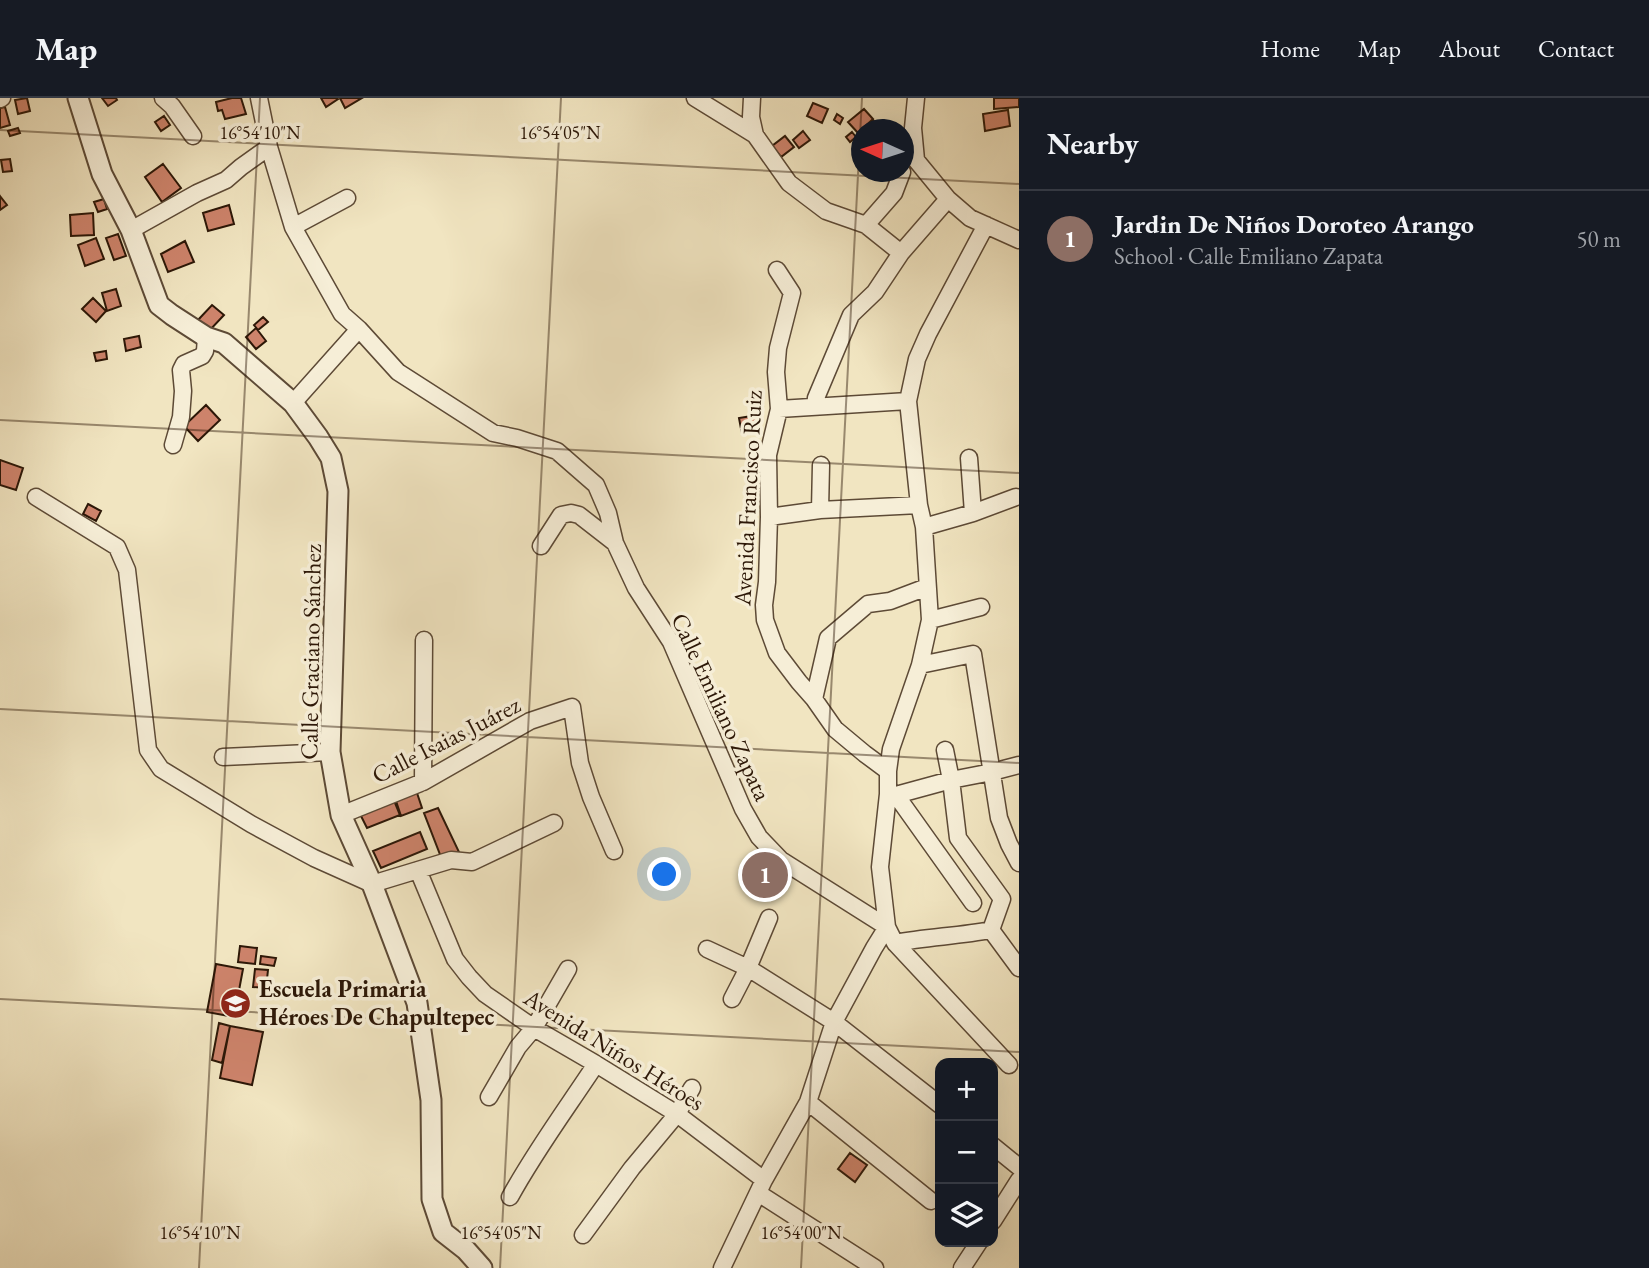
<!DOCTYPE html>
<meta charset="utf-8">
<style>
:root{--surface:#171b24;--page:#242831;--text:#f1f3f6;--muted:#9ea1a6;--line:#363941;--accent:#b45309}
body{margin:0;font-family:"EB Garamond",serif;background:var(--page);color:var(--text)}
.controls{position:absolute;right:21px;bottom:21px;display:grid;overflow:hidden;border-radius:14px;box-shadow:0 7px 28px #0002}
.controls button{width:63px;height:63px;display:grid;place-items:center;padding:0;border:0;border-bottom:2px solid var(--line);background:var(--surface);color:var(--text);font:35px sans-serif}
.compass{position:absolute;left:851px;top:21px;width:63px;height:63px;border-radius:50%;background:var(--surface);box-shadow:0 7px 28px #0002;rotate:273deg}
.you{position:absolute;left:665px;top:777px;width:24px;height:24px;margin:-18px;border:5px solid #fff;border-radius:50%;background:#1a73e8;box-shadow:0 0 0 10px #1a73e833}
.badge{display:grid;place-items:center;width:46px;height:46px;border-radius:50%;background:var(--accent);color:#fff;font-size:23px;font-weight:700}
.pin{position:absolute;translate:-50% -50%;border:4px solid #fff;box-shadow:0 2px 7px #0006}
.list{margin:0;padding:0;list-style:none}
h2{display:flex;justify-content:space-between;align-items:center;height:91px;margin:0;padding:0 28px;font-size:30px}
h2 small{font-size:23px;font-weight:400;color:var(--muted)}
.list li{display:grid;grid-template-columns:46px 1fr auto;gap:21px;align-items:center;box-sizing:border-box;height:98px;padding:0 28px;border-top:2px solid var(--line)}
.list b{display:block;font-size:26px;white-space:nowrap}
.list p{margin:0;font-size:23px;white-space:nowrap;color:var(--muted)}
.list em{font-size:23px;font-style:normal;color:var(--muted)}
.icon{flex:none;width:38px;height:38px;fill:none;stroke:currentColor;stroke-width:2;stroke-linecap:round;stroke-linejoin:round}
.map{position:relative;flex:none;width:1019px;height:1170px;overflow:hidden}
header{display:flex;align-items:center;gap:42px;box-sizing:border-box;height:98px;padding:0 35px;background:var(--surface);border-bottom:2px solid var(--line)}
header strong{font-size:33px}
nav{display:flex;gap:38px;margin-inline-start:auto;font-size:24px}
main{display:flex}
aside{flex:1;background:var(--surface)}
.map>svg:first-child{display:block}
.building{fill:#cd836b;stroke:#2c1707;stroke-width:2}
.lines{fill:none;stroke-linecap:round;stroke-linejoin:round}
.minor-casing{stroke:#5d4a36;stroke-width:19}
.tertiary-casing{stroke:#5d4a36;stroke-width:23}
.minor{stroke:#f6eed7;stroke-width:16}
.tertiary{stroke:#f6eed7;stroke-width:19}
.ticks{fill:none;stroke:#2c1707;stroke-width:2;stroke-opacity:0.45}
.labels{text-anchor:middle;stroke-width:7;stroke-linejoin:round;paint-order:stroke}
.street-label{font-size:24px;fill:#2c1707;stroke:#f6eed7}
.poi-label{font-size:24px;font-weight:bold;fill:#2c1707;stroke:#f6eed7;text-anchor:start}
.ticks-label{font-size:18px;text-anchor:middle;fill:#2c1707;stroke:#f6eed7;stroke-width:7;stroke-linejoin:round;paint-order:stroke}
</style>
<header>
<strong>Map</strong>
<nav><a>Home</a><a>Map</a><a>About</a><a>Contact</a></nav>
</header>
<main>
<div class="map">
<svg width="1019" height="1170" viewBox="0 0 1019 1170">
<rect width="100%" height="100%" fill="#f1e5c1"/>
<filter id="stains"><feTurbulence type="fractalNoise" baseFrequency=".00286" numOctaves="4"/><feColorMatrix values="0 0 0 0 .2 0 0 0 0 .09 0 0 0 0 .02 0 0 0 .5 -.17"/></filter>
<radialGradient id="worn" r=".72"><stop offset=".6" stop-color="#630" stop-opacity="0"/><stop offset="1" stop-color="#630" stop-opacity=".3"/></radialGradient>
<!-- building -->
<path class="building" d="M 27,0 L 30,13 L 18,16 L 15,2 Z
M 102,0 L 116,0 L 117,2 L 108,8 Z
M 232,0 L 241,0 L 246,16 L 225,21 L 222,12 L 218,13 L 216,4 Z
M 321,0 L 337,0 L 338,1 L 326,9 Z
M 340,0 L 362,0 L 345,10 Z
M 994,0 L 1019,0 L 1019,9 L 994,11 Z
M 813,5 L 828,11 L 822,25 L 807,18 Z
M 5,9 L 10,27 L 0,30 L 0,10 Z
M 864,11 L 873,21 L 858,35 L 848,24 Z
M 1008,12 L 1010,28 L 985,33 L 983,16 Z
M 837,16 L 843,20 L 840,26 L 834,22 Z
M 164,18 L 170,27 L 161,33 L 155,24 Z
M 873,22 L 879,29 L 877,32 L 864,32 Z
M 18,30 L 20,35 L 10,38 L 8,33 Z
M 803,33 L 810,42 L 799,50 L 793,42 Z
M 852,34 L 856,39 L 850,44 L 846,39 Z
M 785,38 L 794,49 L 781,59 L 772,48 Z
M 10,61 L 12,73 L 3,74 L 1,62 Z
M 163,66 L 181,90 L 162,104 L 145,79 Z
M 0,98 L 7,107 L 0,112 Z
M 104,101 L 107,111 L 98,114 L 94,104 Z
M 229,107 L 234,126 L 208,133 L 203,115 Z
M 93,115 L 94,137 L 71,138 L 70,117 Z
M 118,136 L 126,158 L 114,162 L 106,140 Z
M 96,140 L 104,161 L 85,168 L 78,147 Z
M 185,143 L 194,164 L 168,174 L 161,156 Z
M 116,191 L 121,208 L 107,213 L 102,195 Z
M 93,200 L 106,213 L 96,224 L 82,211 Z
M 212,207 L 224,217 L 210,232 L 198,222 Z
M 263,219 L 268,224 L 258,232 L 254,227 Z
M 256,230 L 266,243 L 256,251 L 246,239 Z
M 139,238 L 141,249 L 126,253 L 124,241 Z
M 106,253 L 107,261 L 96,263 L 94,255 Z
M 206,307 L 220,322 L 198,343 L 184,328 Z
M 758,317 L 761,333 L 742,336 L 739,320 Z
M 0,362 L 23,370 L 16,392 L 0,387 Z
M 88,406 L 101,413 L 96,423 L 83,416 Z
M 416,692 L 422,710 L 401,718 L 395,700 Z
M 393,700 L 400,717 L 367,730 L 359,714 Z
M 438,710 L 459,754 L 441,759 L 424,715 Z
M 420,734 L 427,751 L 381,770 L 373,753 Z
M 770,755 L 786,768 L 777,779 L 761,766 Z
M 752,768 L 761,775 L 748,789 L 740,782 Z
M 240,848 L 257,850 L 255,866 L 238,864 Z
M 261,858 L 276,860 L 274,868 L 260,866 Z
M 216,866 L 243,871 L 234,919 L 207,914 Z
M 255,871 L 268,872 L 266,890 L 253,889 Z
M 219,925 L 230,928 L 222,965 L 212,962 Z
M 230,928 L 263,934 L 252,987 L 220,980 Z
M 850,1055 L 867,1067 L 855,1084 L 838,1071 Z"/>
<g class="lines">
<defs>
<path id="minor" d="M 163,0 L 172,8 L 193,38
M 259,0 L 269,49 L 293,129 L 342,216 L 359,231 L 398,274 L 493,335 L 517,340 L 557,353 L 596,387 L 608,415 L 615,445 L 636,490 L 671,544 L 743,711 L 759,739 L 781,762 L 887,829 L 895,845 C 927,839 959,838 991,832 L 1002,801 L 958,740 L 951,682 L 945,652
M 695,0 L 755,37 L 789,85 L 826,113 L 866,127 L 901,155
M 752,0 L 751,19 L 755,37
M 916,0 L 913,30 L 916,62 L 948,101 L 970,120 L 1019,142
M 0,1 L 2,0
M 866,127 L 894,95 L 902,74
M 293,129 L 347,100
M 131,132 L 197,95 L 226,82 L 241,69 L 269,49
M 777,172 L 792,195 L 778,250 L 776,274 L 779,311 L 768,357 L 769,419 L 767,484 L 764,507 L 765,522 L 777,555 L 799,584 L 814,601 L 835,631 L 865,656 L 888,673
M 293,305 L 359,231
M 815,309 L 816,300 L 851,217 L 875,194 L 901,155 L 948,101
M 779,311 L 908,303
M 173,347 L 181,319 L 183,293 L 181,272 L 184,266 L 202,258 L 205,253 L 206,239
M 969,360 L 973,415
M 36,399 L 117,449 L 127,472 L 148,652 L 161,671 L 251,726 L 314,760 L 372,786 L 451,762 L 472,764 L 554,725
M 820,412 L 821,367
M 769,419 L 820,412 L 919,407
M 924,429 L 973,415 L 1016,399
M 541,448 L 561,417 L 571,415 L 579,417 L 615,445
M 930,522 L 981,509
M 920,567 L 973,556 L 999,720 L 1009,746 L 1019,765
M 814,601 L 828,540 L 868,506 L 890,503 L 927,489
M 223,659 L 330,654
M 423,684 L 424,542
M 888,696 L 896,697 L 951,682 L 992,674 L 1019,667
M 896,697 L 973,805
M 341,717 L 423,684 L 530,623 L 572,609 L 580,665 L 591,699 L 614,753
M 418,772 L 455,861 L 469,879 L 485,896 L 534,930 L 596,966 L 677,1016 L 764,1082
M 991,832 L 1019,870
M 895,845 L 1009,967
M 707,851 L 748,870 L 834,924 L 940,1007
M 732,901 L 748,870 L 769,820
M 489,999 L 518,949 L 534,930 L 568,871
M 808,1004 L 931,1103
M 993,1048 L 1019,1069
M 758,1095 L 875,1170
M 510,1099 C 535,1053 567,1010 596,966
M 993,1123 L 1019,1082
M 583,1137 L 632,1070 L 677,1016 L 692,990
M 722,1170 L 764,1082 L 808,1004 L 834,924 L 874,850 L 887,829 L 880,769 L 888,696 L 888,673 L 891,651 L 920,567 L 930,522 L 924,429 L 919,407 L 908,303 L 917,261 L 928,236 L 986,127
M 962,1170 L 979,1144"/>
<path id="tertiary" d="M 78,0 L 102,76 L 131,132 L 159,207 L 172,217 L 206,239 L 224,245 L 293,305 L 318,339 L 331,360 L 338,393 L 330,654 L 341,717 L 372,786 L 417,905 L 431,1002 L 432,1101 L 443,1134 L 466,1152 L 482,1170"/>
</defs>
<!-- minor casing -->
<use href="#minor" class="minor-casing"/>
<!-- tertiary casing -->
<use href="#tertiary" class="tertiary-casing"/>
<!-- minor -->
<use href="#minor" class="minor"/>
<!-- tertiary -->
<use href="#tertiary" class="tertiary"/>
</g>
<!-- ticks -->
<path class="ticks" d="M 0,32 L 1019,86M 0,322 L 1019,375M 0,611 L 1019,665M 0,901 L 1019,954M 199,1170 L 260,0M 500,1170 L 561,0M 801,1170 L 862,0"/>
<!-- icons -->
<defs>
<symbol id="school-disc" viewBox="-11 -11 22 22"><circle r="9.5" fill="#8f2418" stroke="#f6eed7"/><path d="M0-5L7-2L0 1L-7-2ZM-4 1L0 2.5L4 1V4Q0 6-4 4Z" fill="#fff"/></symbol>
</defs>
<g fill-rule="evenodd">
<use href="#school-disc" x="218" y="888" width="35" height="35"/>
</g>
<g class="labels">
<!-- street labels -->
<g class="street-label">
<text transform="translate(748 400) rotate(-87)" y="8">Avenida Francisco Ruiz</text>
<text transform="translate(311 554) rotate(-89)" y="8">Calle Graciano Sánchez</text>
<text transform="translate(721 609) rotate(65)" y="8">Calle Emiliano Zapata</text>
<text transform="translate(446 642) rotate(-27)" y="8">Calle Isaias Juárez</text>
<text transform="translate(614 952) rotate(32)" y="8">Avenida Niños Héroes</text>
</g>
<!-- poi labels -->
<g class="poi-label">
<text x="259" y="899">Escuela Primaria<tspan x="259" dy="28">Héroes De Chapultepec</tspan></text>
</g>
</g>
<g class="ticks-label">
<text x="260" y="41">16°54'10"N</text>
<text x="560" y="41">16°54'05"N</text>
<text x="200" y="1141">16°54'10"N</text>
<text x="501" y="1141">16°54'05"N</text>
<text x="801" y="1141">16°54'00"N</text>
</g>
<rect width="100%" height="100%" filter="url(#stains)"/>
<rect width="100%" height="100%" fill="url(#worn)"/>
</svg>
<div class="controls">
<button>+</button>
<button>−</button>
<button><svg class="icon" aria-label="layers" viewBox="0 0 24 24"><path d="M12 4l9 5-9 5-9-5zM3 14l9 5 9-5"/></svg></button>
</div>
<svg class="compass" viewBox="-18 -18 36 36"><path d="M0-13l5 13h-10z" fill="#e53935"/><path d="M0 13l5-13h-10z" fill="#9ea1a6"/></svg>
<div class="you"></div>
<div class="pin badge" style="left:765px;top:777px;background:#8d6e63">1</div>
</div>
<aside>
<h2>Nearby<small></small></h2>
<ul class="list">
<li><span class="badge" style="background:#8d6e63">1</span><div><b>Jardin De Niños Doroteo Arango</b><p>School · Calle Emiliano Zapata</p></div><em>50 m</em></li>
</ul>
</aside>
</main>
